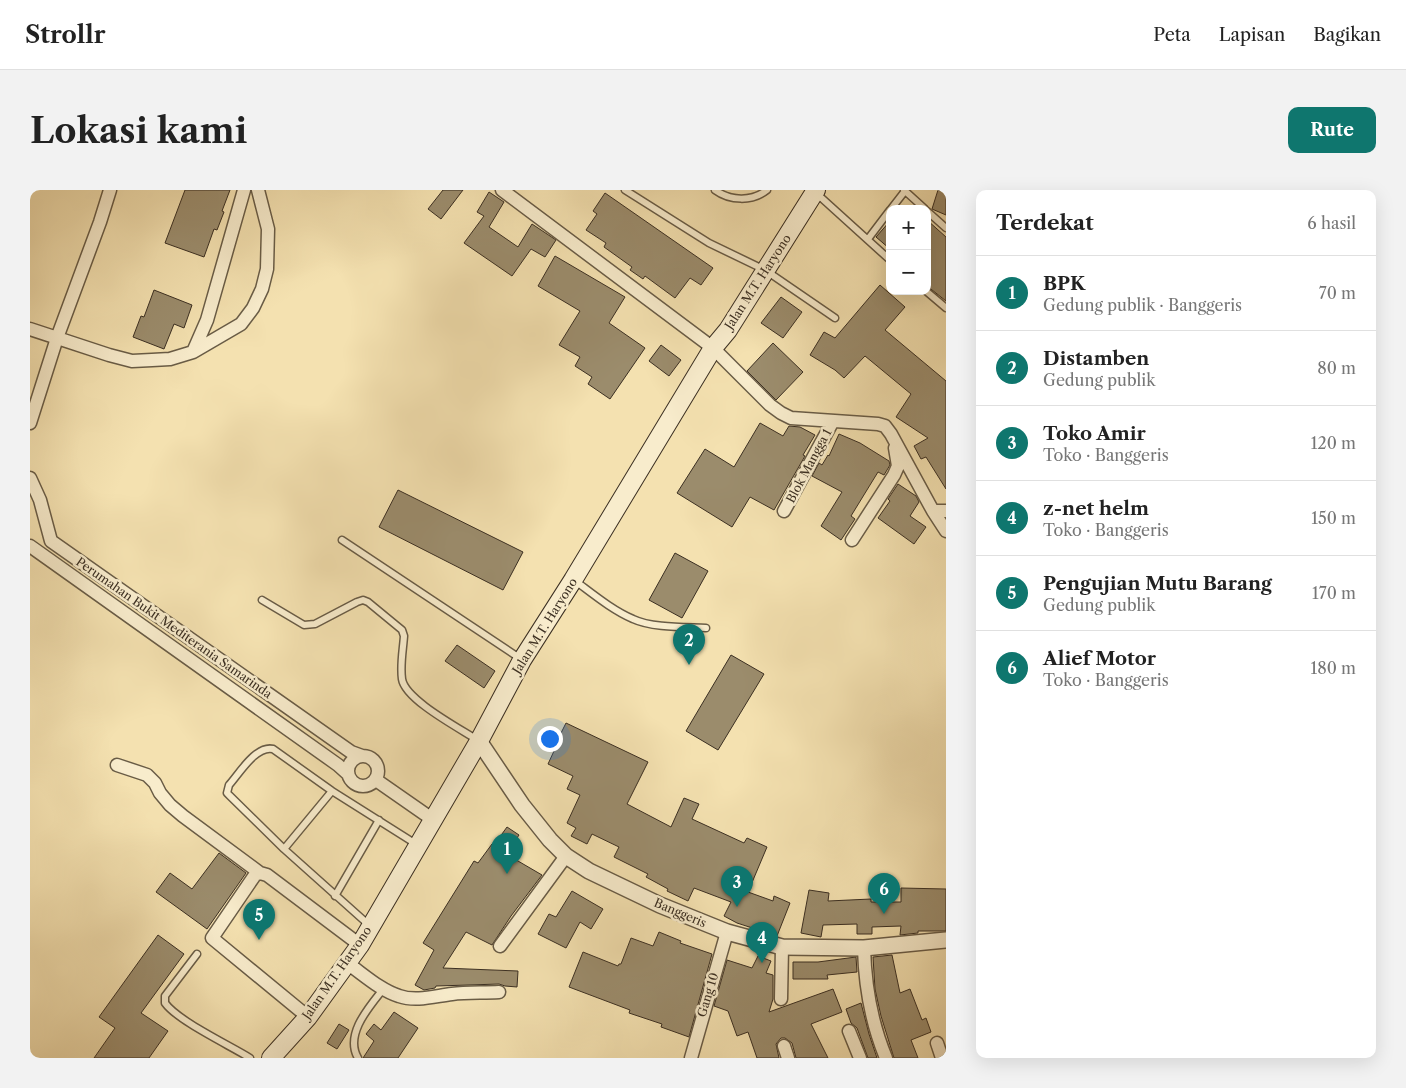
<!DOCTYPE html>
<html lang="id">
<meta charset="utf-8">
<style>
:root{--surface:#fff;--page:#f2f2f2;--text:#222;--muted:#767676;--line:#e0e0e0;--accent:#0f766e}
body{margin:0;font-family:"Libre Caslon Text",serif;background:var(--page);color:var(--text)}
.controls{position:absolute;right:15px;top:15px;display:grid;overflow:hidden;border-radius:10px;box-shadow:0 5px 20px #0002}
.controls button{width:45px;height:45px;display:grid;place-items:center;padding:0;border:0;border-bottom:1px solid var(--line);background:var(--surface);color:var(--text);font:25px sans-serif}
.you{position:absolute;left:519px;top:548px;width:18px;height:18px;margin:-12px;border:4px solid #fff;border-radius:50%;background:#1a73e8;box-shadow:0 0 0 8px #1a73e833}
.badge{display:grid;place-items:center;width:32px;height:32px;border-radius:50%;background:var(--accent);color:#fff;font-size:16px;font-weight:700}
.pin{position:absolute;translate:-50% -41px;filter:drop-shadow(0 1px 2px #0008)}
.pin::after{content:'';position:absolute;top:26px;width:18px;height:15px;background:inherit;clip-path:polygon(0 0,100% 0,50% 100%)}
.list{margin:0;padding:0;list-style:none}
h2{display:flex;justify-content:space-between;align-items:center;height:65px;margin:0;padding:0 20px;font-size:21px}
h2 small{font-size:16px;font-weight:400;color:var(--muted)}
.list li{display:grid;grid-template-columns:32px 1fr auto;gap:15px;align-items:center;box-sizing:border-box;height:75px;padding:0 20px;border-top:1px solid var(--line)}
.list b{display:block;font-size:19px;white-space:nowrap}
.list p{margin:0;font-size:16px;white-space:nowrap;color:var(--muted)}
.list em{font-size:16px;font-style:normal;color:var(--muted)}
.map{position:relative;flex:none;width:916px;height:868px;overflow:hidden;border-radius:10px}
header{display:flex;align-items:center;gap:30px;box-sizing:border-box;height:70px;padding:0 25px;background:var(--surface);border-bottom:1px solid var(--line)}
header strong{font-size:24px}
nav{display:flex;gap:28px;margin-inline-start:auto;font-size:18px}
.intro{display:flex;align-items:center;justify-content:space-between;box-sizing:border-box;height:120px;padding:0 30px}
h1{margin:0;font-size:35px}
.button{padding:12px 22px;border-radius:10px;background:var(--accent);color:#fff;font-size:18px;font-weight:700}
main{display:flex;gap:30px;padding:0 30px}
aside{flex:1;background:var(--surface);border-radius:10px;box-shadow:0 5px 20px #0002}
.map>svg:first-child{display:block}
.building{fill:#9b8c6c;stroke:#3b2f22}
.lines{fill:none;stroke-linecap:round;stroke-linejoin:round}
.service-casing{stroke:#695c46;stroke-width:9}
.minor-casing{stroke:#695c46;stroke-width:15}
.tertiary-casing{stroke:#695c46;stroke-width:18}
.secondary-casing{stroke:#3b2f22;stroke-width:20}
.service{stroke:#f8eccc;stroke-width:6}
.minor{stroke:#f8eccc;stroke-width:12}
.tertiary{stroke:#f8eccc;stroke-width:15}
.secondary{stroke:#f8eccc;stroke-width:18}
.labels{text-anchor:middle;stroke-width:5;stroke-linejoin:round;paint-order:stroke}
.street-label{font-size:12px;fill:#3b2f22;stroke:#f8eccc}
</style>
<header>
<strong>Strollr</strong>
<nav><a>Peta</a><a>Lapisan</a><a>Bagikan</a></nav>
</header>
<div class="intro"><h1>Lokasi kami</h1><a class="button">Rute</a></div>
<main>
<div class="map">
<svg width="916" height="868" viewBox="0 0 916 868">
<rect width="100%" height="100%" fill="#f4e1b0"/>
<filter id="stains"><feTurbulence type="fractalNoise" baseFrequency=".004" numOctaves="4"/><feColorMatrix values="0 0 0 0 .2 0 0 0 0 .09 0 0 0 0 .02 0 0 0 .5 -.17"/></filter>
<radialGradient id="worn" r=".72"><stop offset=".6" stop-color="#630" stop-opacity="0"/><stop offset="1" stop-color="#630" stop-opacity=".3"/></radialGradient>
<!-- building -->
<path class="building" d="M 155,0 L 200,0 L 192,21 L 194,22 L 187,40 L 184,39 L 174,67 L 135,53 Z
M 413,0 L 433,0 L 411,29 L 398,19 Z
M 908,0 L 916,0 L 916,25 L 902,19 Z
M 459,2 L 474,12 L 459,37 L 488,57 L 502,34 L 526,50 L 515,67 L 501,59 L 482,86 L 434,53 L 454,26 L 447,22 Z
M 575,3 L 683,78 L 671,95 L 660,88 L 645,108 L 615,86 L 613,89 L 600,80 L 602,77 L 574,57 L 576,53 L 556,40 L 567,24 L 563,21 Z
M 897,30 L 916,47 L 916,111 L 897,96 Z
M 860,31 L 860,59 L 846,47 Z
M 525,66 L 595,107 L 579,133 L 615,158 L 580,209 L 558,194 L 562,187 L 545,176 L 550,167 L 529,155 L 550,121 L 508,96 Z
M 850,95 L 875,117 L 855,140 L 916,191 L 916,299 L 896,267 L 891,269 L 884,256 L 898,248 L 866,227 L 881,204 L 835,166 L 814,188 L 805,180 L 780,165 L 794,142 L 805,148 Z
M 124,100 L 162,115 L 154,138 L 144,134 L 134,159 L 103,147 L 111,126 L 114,127 Z
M 751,107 L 772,122 L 753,148 L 731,133 Z
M 743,153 L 773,182 L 746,210 L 717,181 Z
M 631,155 L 651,170 L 639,186 L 619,171 Z
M 730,233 L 753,246 L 759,236 L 770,237 L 785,245 L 773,265 L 775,266 L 744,320 L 720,307 L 702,337 L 647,303 L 675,259 L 704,277 Z
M 809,244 L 830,253 L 859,271 L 860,275 L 854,285 L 848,282 L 821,326 L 825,329 L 811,350 L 791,336 L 812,302 L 782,286 L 789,273 L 792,275 L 798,265 L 799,266 Z
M 868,294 L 886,306 L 889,312 L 880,326 L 896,337 L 884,354 L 848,328 L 860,311 L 858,309 Z
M 368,300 L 493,362 L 473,400 L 349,337 Z
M 645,363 L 678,381 L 652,428 L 619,410 Z
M 427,455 L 465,481 L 454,498 L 415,471 Z
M 701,465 L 734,484 L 688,560 L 656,541 Z
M 536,533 L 618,572 L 597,614 L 641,637 L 654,608 L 669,614 L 662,629 L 714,653 L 717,648 L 737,657 L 718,702 L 743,711 L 744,706 L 760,713 L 747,746 L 707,733 L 694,726 L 701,712 L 664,698 L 658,711 L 637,701 L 638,699 L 616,687 L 618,684 L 584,667 L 589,657 L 562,644 L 557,654 L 541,646 L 546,638 L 537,633 L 550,605 L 537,599 L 543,586 L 518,574 L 524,561 L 513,556 L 519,543 L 529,547 Z
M 477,637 L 489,645 L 476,664 L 512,685 L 481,726 L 462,755 L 436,742 L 413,778 L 488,781 L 487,797 L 475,796 L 469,794 L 439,795 L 406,796 L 405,798 L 394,800 L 385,795 L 404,760 L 393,753 L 444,671 L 448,673 L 462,654 L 464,655 Z
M 189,663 L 216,683 L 177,739 L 126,702 L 140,683 L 162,699 Z
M 871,698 L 916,699 L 916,741 L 888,741 L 888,743 L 870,745 L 871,736 L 842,737 L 842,744 L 827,744 L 827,734 L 793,735 L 791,747 L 771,743 L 779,700 L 799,703 L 798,711 L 841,709 L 841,712 L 871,712 Z
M 542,701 L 573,719 L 561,739 L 550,732 L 536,758 L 508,744 L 519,724 L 526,727 Z
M 629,742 L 651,751 L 650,753 L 682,764 L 659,847 L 631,837 L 632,834 L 599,823 L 600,820 L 539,797 L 553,762 L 588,776 L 589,774 L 591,774 L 601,748 L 623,756 Z
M 128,745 L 154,764 L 111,823 L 138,841 L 119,868 L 64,868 L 85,838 L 69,827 Z
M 862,765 L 870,803 L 880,799 L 892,830 L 896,828 L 901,842 L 881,850 L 888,868 L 864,868 L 851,826 L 845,799 L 843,767 Z
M 728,766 L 741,771 L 736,783 L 743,785 L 743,809 L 739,822 L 803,799 L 812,822 L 781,834 L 798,868 L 766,868 L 762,853 L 755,848 L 751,848 L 746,854 L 749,868 L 727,868 L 718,842 L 707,846 L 698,821 L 684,816 L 697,770 L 722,778 Z
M 826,767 L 827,782 L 797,785 L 798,789 L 763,789 L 763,772 L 788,772 Z
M 831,813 L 839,844 L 847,868 L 838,868 L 827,838 L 821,833 L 816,819 Z
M 364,822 L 388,838 L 368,868 L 333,868 L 344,851 L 336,844 L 344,834 L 351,840 Z
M 309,834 L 319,840 L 307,859 L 297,853 Z"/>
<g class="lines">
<defs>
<path id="service" d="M 595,0 L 679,53 L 735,80 L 805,128
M 685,0 C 700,11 722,12 737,0
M 874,0 L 895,19
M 786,3 L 860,70
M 861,19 L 875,1
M 897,21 L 916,38
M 838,49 L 860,20
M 896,101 L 916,118
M 312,350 L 491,469
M 544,390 C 563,404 582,420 603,429 C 622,438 655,437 676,438
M 232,410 L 274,435 L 285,434 L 327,412 L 333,410 L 338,412 L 372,440 L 374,446 C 373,460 370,475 372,489 C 375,510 431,539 449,551
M 254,659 L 302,601
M 305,706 L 349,630
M 339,735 L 254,659 L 200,606 L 197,603 L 199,595 C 209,584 226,555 243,559 L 302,601 L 386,654
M 167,764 L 135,806 L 135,813 C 148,831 199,855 220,868
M 328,868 C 314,844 340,816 354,798"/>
<path id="minor" d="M 472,0 L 683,158 L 740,215 L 751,223 L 761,228 L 848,234 L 855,236 L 861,244 L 903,321 L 916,321
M 0,139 L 79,165 L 102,171 L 122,170 L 140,169 L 163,162 L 211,134 L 223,118 L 232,99 L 237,79 L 238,39 L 228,0
M 163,162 L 177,130 L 214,0
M 0,233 L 27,148 L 70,32 L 80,0
M 0,288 L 10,310 L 21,351 L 321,562 L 332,566
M 754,321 L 803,231
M 903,321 L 916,341
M 822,350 L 864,285 L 868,276 L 865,258
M 0,356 L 308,575 L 318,584
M318 581a15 15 0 1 1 30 0a15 15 0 1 1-30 0Z
M 87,575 L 117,585 L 125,593 L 130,603 L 140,615 L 153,626 L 230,683
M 346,590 L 402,629
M 470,756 L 536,666
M 834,758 C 835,797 841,832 856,868
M 317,773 C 333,784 350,800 369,806 C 386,812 405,806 422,804 C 437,802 453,803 469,802
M 751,809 L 752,757
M 278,827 L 182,748 L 225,685 L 230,683 L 237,685 L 330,755
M 819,841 L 830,868
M 907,853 L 912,868
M 754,856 L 758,868
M 661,868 L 697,742"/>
<path id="tertiary" d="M 449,551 L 492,615 L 520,650 L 536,666 L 559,681 L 630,715 L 697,742 L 752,757 L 834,758 L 916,750"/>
<path id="secondary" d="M 241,868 L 278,827 L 330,755 L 449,551 L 492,470 L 543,390 L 683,158 L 698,140 L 786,0"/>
</defs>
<!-- service casing -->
<use href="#service" class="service-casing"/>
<!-- minor casing -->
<use href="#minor" class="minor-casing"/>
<!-- tertiary casing -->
<use href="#tertiary" class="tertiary-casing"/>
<!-- secondary casing -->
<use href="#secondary" class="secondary-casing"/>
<!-- service -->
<use href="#service" class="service"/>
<!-- minor -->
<use href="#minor" class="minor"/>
<!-- tertiary -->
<use href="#tertiary" class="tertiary"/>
<!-- secondary -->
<use href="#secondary" class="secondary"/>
</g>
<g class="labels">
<!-- street labels -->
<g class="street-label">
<text transform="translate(728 92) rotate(-57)" y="4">Jalan M.T. Haryono</text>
<text transform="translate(779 276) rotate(-62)" y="4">Blok Mangga 1</text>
<text transform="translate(515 436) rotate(-58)" y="4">Jalan M.T. Haryono</text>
<text transform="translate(144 438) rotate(35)" y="4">Perumahan Bukit Mediterania Samarinda</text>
<text transform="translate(650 723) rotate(23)" y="4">Banggeris</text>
<text transform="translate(307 783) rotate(-55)" y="4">Jalan M.T. Haryono</text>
<text transform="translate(678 805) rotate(-73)" y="4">Gang 10</text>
</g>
</g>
<rect width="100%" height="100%" filter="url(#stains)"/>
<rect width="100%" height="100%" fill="url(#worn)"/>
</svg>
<div class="controls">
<button>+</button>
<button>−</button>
</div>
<div class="you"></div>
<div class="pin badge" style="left:477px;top:684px">1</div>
<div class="pin badge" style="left:659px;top:475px">2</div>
<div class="pin badge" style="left:707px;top:717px">3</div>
<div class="pin badge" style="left:732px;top:773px">4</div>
<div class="pin badge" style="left:229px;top:750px">5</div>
<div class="pin badge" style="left:854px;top:724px">6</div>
</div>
<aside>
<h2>Terdekat<small>6 hasil</small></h2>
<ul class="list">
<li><span class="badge">1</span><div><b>BPK</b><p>Gedung publik · Banggeris</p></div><em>70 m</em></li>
<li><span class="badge">2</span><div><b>Distamben</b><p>Gedung publik</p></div><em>80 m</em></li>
<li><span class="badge">3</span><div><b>Toko Amir</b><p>Toko · Banggeris</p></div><em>120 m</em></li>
<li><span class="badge">4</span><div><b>z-net helm</b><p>Toko · Banggeris</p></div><em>150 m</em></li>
<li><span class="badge">5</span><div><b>Pengujian Mutu Barang</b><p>Gedung publik</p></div><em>170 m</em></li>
<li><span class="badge">6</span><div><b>Alief Motor</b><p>Toko · Banggeris</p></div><em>180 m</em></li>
</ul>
</aside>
</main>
